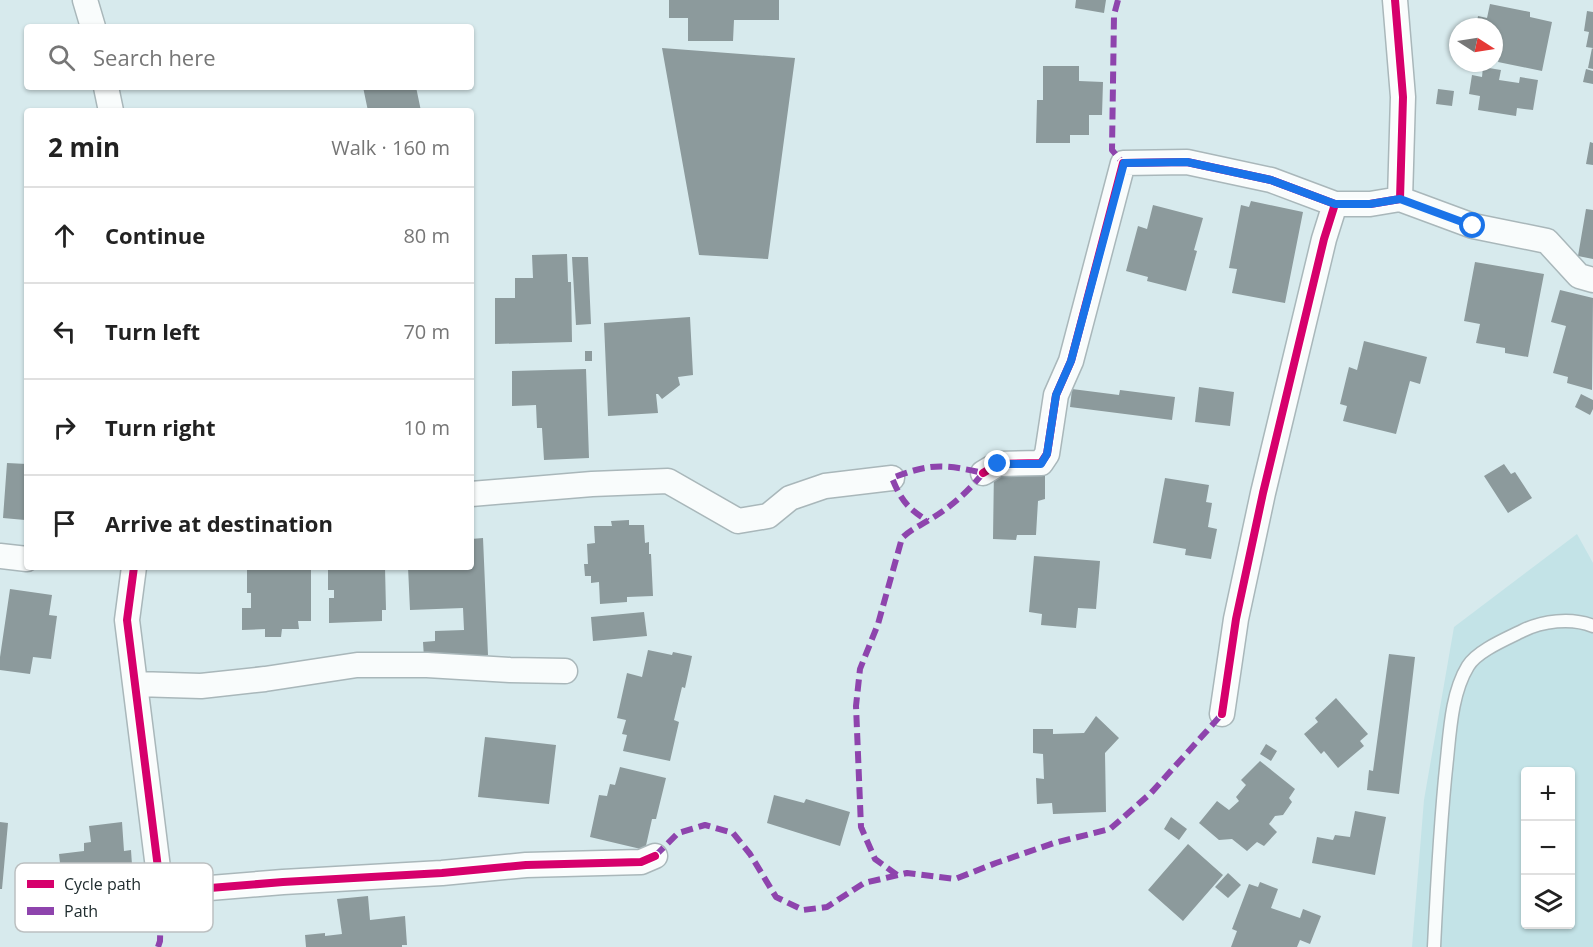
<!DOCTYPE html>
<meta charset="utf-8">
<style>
:root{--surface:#fff;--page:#f2f2f2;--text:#222;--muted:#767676;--line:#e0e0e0}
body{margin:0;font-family:"Open Sans",sans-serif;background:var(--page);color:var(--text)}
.controls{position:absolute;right:18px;bottom:18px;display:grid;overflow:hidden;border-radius:6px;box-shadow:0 2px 4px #0004}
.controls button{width:54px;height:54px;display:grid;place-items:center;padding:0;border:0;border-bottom:2px solid var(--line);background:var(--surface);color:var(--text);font:30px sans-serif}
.compass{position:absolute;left:1449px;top:18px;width:54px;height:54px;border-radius:50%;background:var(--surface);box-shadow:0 2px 4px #0004;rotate:102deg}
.stop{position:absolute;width:18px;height:18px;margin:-14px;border:4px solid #1a73e8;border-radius:50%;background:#fff}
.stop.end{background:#1a73e8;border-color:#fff;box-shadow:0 2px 6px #0008}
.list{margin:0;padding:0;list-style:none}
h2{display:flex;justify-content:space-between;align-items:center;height:78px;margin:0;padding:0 24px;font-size:26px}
h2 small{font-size:20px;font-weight:400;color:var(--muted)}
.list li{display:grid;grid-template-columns:39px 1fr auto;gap:18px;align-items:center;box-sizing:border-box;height:96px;padding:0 24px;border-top:2px solid var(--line)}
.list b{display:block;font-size:22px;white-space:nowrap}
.list em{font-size:20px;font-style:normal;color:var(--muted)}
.icon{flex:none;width:33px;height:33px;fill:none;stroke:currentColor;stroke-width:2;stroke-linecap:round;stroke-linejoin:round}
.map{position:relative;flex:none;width:1593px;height:947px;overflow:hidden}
.search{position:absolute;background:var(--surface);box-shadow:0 2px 4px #0004;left:24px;top:24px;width:450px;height:66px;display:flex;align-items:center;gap:15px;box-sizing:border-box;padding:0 21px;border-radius:6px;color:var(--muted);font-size:22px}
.panel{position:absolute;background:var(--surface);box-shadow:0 2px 4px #0004;left:24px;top:108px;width:450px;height:462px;border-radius:6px}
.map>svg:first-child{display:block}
.built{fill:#c3e3e7;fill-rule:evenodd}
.building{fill:#8c9a9c}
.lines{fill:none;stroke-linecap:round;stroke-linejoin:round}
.lane-casing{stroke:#a9b7ba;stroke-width:15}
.street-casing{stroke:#a9b7ba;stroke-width:27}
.lane{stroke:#f9fcfc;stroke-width:12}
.street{stroke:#f9fcfc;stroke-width:24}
.quiet{stroke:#8e44ad;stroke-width:6;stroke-dasharray:12 6;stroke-linecap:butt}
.cycleway-casing{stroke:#fff;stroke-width:11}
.cycleway{stroke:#d6006c;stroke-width:8}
.route{stroke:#1a73e8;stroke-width:8}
.key{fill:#fff;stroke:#bcc0c1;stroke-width:1.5}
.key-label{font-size:16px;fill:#202d2f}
</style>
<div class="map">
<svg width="1593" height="947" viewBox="0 0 1593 947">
<rect width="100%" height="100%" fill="#d7eaed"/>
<!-- built -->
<path class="built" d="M 1577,534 L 1593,563 L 1593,947 L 1412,947 L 1424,800 L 1454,627 ZM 1526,772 L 1570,772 L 1570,924 L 1526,924 Z"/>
<!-- building -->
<path class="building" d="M 669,0 L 779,0 L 779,20 L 734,20 L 733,41 L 688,41 L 688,18 L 669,18 Z
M 1076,0 L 1106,0 L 1104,13 L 1075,8 Z
M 1490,4 L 1530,12 L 1530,17 L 1552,22 L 1542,71 L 1498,62 L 1500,54 L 1494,53 L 1494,27 L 1476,27 L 1478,16 L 1487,18 Z
M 1587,11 L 1593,12 L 1593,48 L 1586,47 L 1589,32 L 1584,31 Z
M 662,48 L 795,58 L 768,259 L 699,255 Z
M 1592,48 L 1593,49 L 1593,69 L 1588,68 Z
M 1043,66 L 1079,66 L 1079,81 L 1103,82 L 1102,115 L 1089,115 L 1089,135 L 1070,135 L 1070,143 L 1036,143 L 1037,100 L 1043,100 Z
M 1483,67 L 1501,70 L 1499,80 L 1519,83 L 1520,77 L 1538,80 L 1533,110 L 1517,108 L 1516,116 L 1478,110 L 1480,96 L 1469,94 L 1472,75 L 1482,77 Z
M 1586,69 L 1593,71 L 1593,84 L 1583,82 Z
M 363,87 L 416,87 L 421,111 L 368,111 Z
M 1438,89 L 1454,91 L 1452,106 L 1436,104 Z
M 1590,142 L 1593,143 L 1593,165 L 1586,164 Z
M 1251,201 L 1303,212 L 1285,303 L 1232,293 L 1237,269 L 1229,268 L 1241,205 L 1249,207 Z
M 1153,205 L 1203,218 L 1194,250 L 1197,251 L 1186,291 L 1147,281 L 1148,277 L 1126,271 L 1138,226 L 1147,229 Z
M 1586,209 L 1593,210 L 1593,259 L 1578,256 Z
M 567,254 L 568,282 L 571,282 L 572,342 L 495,344 L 495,298 L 515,298 L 515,278 L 533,278 L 532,255 Z
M 572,257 L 588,257 L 591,324 L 576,325 Z
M 1475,262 L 1544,274 L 1528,357 L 1505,353 L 1505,348 L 1476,343 L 1480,324 L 1464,321 Z
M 1560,290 L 1593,298 L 1592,390 L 1567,383 L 1568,377 L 1553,373 L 1566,326 L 1551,322 Z
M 690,317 L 693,375 L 678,377 L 680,385 L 662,399 L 658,394 L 656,394 L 658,413 L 608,416 L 604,323 Z
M 1364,341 L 1427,357 L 1420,384 L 1410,381 L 1396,434 L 1343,421 L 1347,406 L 1340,404 L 1349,367 L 1357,370 Z
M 585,351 L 592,351 L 592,361 L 585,361 Z
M 586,369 L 589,458 L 544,460 L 542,428 L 537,428 L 536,405 L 512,406 L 512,371 Z
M 1199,387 L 1234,392 L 1230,426 L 1195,422 Z
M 1072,389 L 1119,395 L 1120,390 L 1175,397 L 1172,420 L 1070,407 Z
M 1581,394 L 1593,400 L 1593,409 L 1590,415 L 1575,407 Z
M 7,463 L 27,464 L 27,510 L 25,509 L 25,520 L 3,518 Z
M 1504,464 L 1511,474 L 1515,472 L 1532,498 L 1508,513 L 1484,476 Z
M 994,468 L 1045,470 L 1045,499 L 1038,501 L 1036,535 L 1017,535 L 1016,540 L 993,539 Z
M 1165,478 L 1209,485 L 1206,502 L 1212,503 L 1208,527 L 1217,529 L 1211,559 L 1185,555 L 1186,549 L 1153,543 Z
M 629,520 L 629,525 L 644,525 L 645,543 L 649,542 L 649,554 L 651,554 L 653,596 L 627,597 L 627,602 L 600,604 L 599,582 L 591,583 L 591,576 L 585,576 L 584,564 L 588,564 L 587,544 L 595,543 L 594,526 L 612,526 L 611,521 Z
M 483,538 L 488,655 L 424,658 L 423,642 L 435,641 L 435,631 L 464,630 L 463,608 L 410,610 L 408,567 L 471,567 L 471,539 Z
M 1034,556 L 1100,561 L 1096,609 L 1078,608 L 1076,628 L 1041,625 L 1042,614 L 1029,612 Z
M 286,567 L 311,567 L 311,621 L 298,621 L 299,629 L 282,629 L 281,637 L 265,637 L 265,629 L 242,630 L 242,608 L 251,608 L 251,593 L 247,593 L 247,569 L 286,569 Z
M 328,567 L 385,567 L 386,610 L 382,610 L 382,621 L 329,623 L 329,598 L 334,598 L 334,590 L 328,590 Z
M 10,589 L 52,595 L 49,615 L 57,616 L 51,659 L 33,657 L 30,674 L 0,670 L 0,657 Z
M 644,612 L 647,636 L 593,641 L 591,617 Z
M 648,650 L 672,655 L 673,652 L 692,656 L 685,688 L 682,687 L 674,720 L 679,722 L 670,761 L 623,751 L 627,735 L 622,734 L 626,720 L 617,718 L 627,673 L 642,677 Z
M 1389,654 L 1415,657 L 1399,794 L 1367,790 L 1369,770 L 1373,771 Z
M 1336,698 L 1368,734 L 1360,741 L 1364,746 L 1338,768 L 1324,751 L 1321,754 L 1304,734 L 1318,722 L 1315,718 Z
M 1096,716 L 1119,738 L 1105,753 L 1106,812 L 1053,814 L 1052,803 L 1037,804 L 1036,778 L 1044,779 L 1043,754 L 1033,753 L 1033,729 L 1053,729 L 1053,734 L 1084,733 Z
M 485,737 L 556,745 L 549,804 L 478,797 Z
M 1266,744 L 1277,751 L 1271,761 L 1260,754 Z
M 1260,761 L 1295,789 L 1289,798 L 1292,802 L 1283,815 L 1275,816 L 1269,824 L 1277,832 L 1264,846 L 1257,842 L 1247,851 L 1232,839 L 1219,840 L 1199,823 L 1217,801 L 1229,810 L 1239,801 L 1236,797 L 1246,785 L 1241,780 Z
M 620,767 L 666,778 L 656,819 L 652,819 L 645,850 L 590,837 L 599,795 L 607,796 L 610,784 L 615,785 Z
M 774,795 L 804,803 L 806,799 L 850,812 L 840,846 L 767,823 Z
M 1355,811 L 1386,817 L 1375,875 L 1312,863 L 1317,837 L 1333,840 L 1335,835 L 1350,837 Z
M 1171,817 L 1187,829 L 1179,840 L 1164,829 Z
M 0,822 L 8,823 L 2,889 L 0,889 Z
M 122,822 L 124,851 L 131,850 L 133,880 L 126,880 L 129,904 L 81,910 L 80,905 L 72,907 L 70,880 L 62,881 L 59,854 L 84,851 L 84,843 L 91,842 L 89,826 Z
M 1188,844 L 1223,875 L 1183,921 L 1148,890 Z
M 1228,873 L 1241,885 L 1228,898 L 1215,887 Z
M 1260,882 L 1278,889 L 1271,908 L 1300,918 L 1303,909 L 1321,916 L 1310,944 L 1300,940 L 1297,947 L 1231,947 L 1237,931 L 1232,929 L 1249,884 L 1258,887 Z
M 368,896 L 370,920 L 405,916 L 407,945 L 402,945 L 402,947 L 306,947 L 305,935 L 325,933 L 325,936 L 342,934 L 337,899 Z"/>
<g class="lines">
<defs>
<path id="lane" d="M 1434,947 C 1437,884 1440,822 1447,759 C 1450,729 1452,692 1468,666 C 1477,651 1506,639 1522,631 C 1542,621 1571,617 1593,626"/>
<path id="street" d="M 85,0 L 93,27
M 106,87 L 111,111
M 1400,199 L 1473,226 L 1547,241 L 1579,276 L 1593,280
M 983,473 L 998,464 L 1041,463 L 1047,454 L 1056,395 L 1071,361 L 1123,163 L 1187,162 L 1271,180 L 1335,204 L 1370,204 L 1400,199 L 1403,97 L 1395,0
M 471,494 L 592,484 L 668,481 L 738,521 L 768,516 L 790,498 L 825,486 L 892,478
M 0,556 L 27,559
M 134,567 L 127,620 L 161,892 L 283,882 L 442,873 L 526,865 L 641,862 L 655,856
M 136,684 L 201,686 L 265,679 L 357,665 L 427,665 L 510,670 L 565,671
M 1222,714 L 1236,619 L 1263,493 L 1324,239 L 1335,204"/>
</defs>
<!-- lane casing -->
<use href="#lane" class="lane-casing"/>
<!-- street casing -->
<use href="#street" class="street-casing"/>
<!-- lane -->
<use href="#lane" class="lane"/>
<!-- street -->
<use href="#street" class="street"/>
<!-- quiet -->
<path class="quiet" d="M 1118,0 L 1114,15 L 1112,150 L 1123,163
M 655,856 L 678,833 L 705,825 L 733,833 L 750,854 L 776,897 L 803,910 L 827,907 L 864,883 L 907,873 L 955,879 L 996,863 L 1054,843 L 1110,829 L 1151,793 L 1222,714
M 897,875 L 875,859 L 861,827 L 856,706 L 860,669 L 878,624 L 902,538 C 910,530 919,526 929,520 C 951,507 968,492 983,473 C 943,464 931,463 892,478 C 901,500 907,508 928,521
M 158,947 L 160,941 L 161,892"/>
<defs>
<path id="cycleway" d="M 983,473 L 998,464 L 1041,463 L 1047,454 L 1056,395 L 1071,361 L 1123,163 L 1187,162 L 1271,180 L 1335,204 L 1370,204 L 1400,199 L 1403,97 L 1395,0
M 134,567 L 127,620 L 161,892 L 283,882 L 442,873 L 526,865 L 641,862 L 655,856
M 1222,714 L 1236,619 L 1263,493 L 1324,239 L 1335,204"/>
</defs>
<!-- cycleway casing -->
<use href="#cycleway" class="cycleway-casing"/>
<!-- cycleway -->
<use href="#cycleway" class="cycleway"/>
</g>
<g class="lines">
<!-- route -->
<path class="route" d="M 998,464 L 1041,464 L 1047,454 L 1056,395 L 1071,361 L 1124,163 L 1187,162 L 1271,180 L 1335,204 L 1370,204 L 1400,199 L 1473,226"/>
</g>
<!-- legend -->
<rect x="15" y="863" width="198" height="69" rx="9" class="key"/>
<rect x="27" y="880" width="27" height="8" fill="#d6006c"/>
<rect x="27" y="907" width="27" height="8" fill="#8e44ad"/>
<g class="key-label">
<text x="64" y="890">Cycle path</text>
<text x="64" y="917">Path</text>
</g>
</svg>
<div class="controls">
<button>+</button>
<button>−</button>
<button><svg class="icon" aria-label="layers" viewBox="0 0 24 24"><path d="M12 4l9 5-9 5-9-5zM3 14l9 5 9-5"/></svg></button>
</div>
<svg class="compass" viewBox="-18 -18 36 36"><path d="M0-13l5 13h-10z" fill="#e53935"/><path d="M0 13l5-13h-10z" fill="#767676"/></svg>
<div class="stop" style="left:1473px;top:226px"></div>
<div class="stop end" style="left:998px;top:464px"></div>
<div class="search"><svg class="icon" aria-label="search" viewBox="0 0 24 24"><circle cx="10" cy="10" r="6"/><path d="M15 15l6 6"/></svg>Search here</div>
<section class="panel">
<h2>2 min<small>Walk · 160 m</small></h2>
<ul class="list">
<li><svg class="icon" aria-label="ahead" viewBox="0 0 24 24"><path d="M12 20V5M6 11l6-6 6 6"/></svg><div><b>Continue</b></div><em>80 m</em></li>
<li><svg class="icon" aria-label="left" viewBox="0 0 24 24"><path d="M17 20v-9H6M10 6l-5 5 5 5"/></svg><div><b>Turn left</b></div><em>70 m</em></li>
<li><svg class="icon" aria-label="right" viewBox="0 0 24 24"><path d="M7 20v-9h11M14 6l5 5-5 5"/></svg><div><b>Turn right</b></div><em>10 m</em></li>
<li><svg class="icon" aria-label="arrive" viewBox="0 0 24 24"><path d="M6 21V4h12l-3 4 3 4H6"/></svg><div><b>Arrive at destination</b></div></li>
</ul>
</section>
</div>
